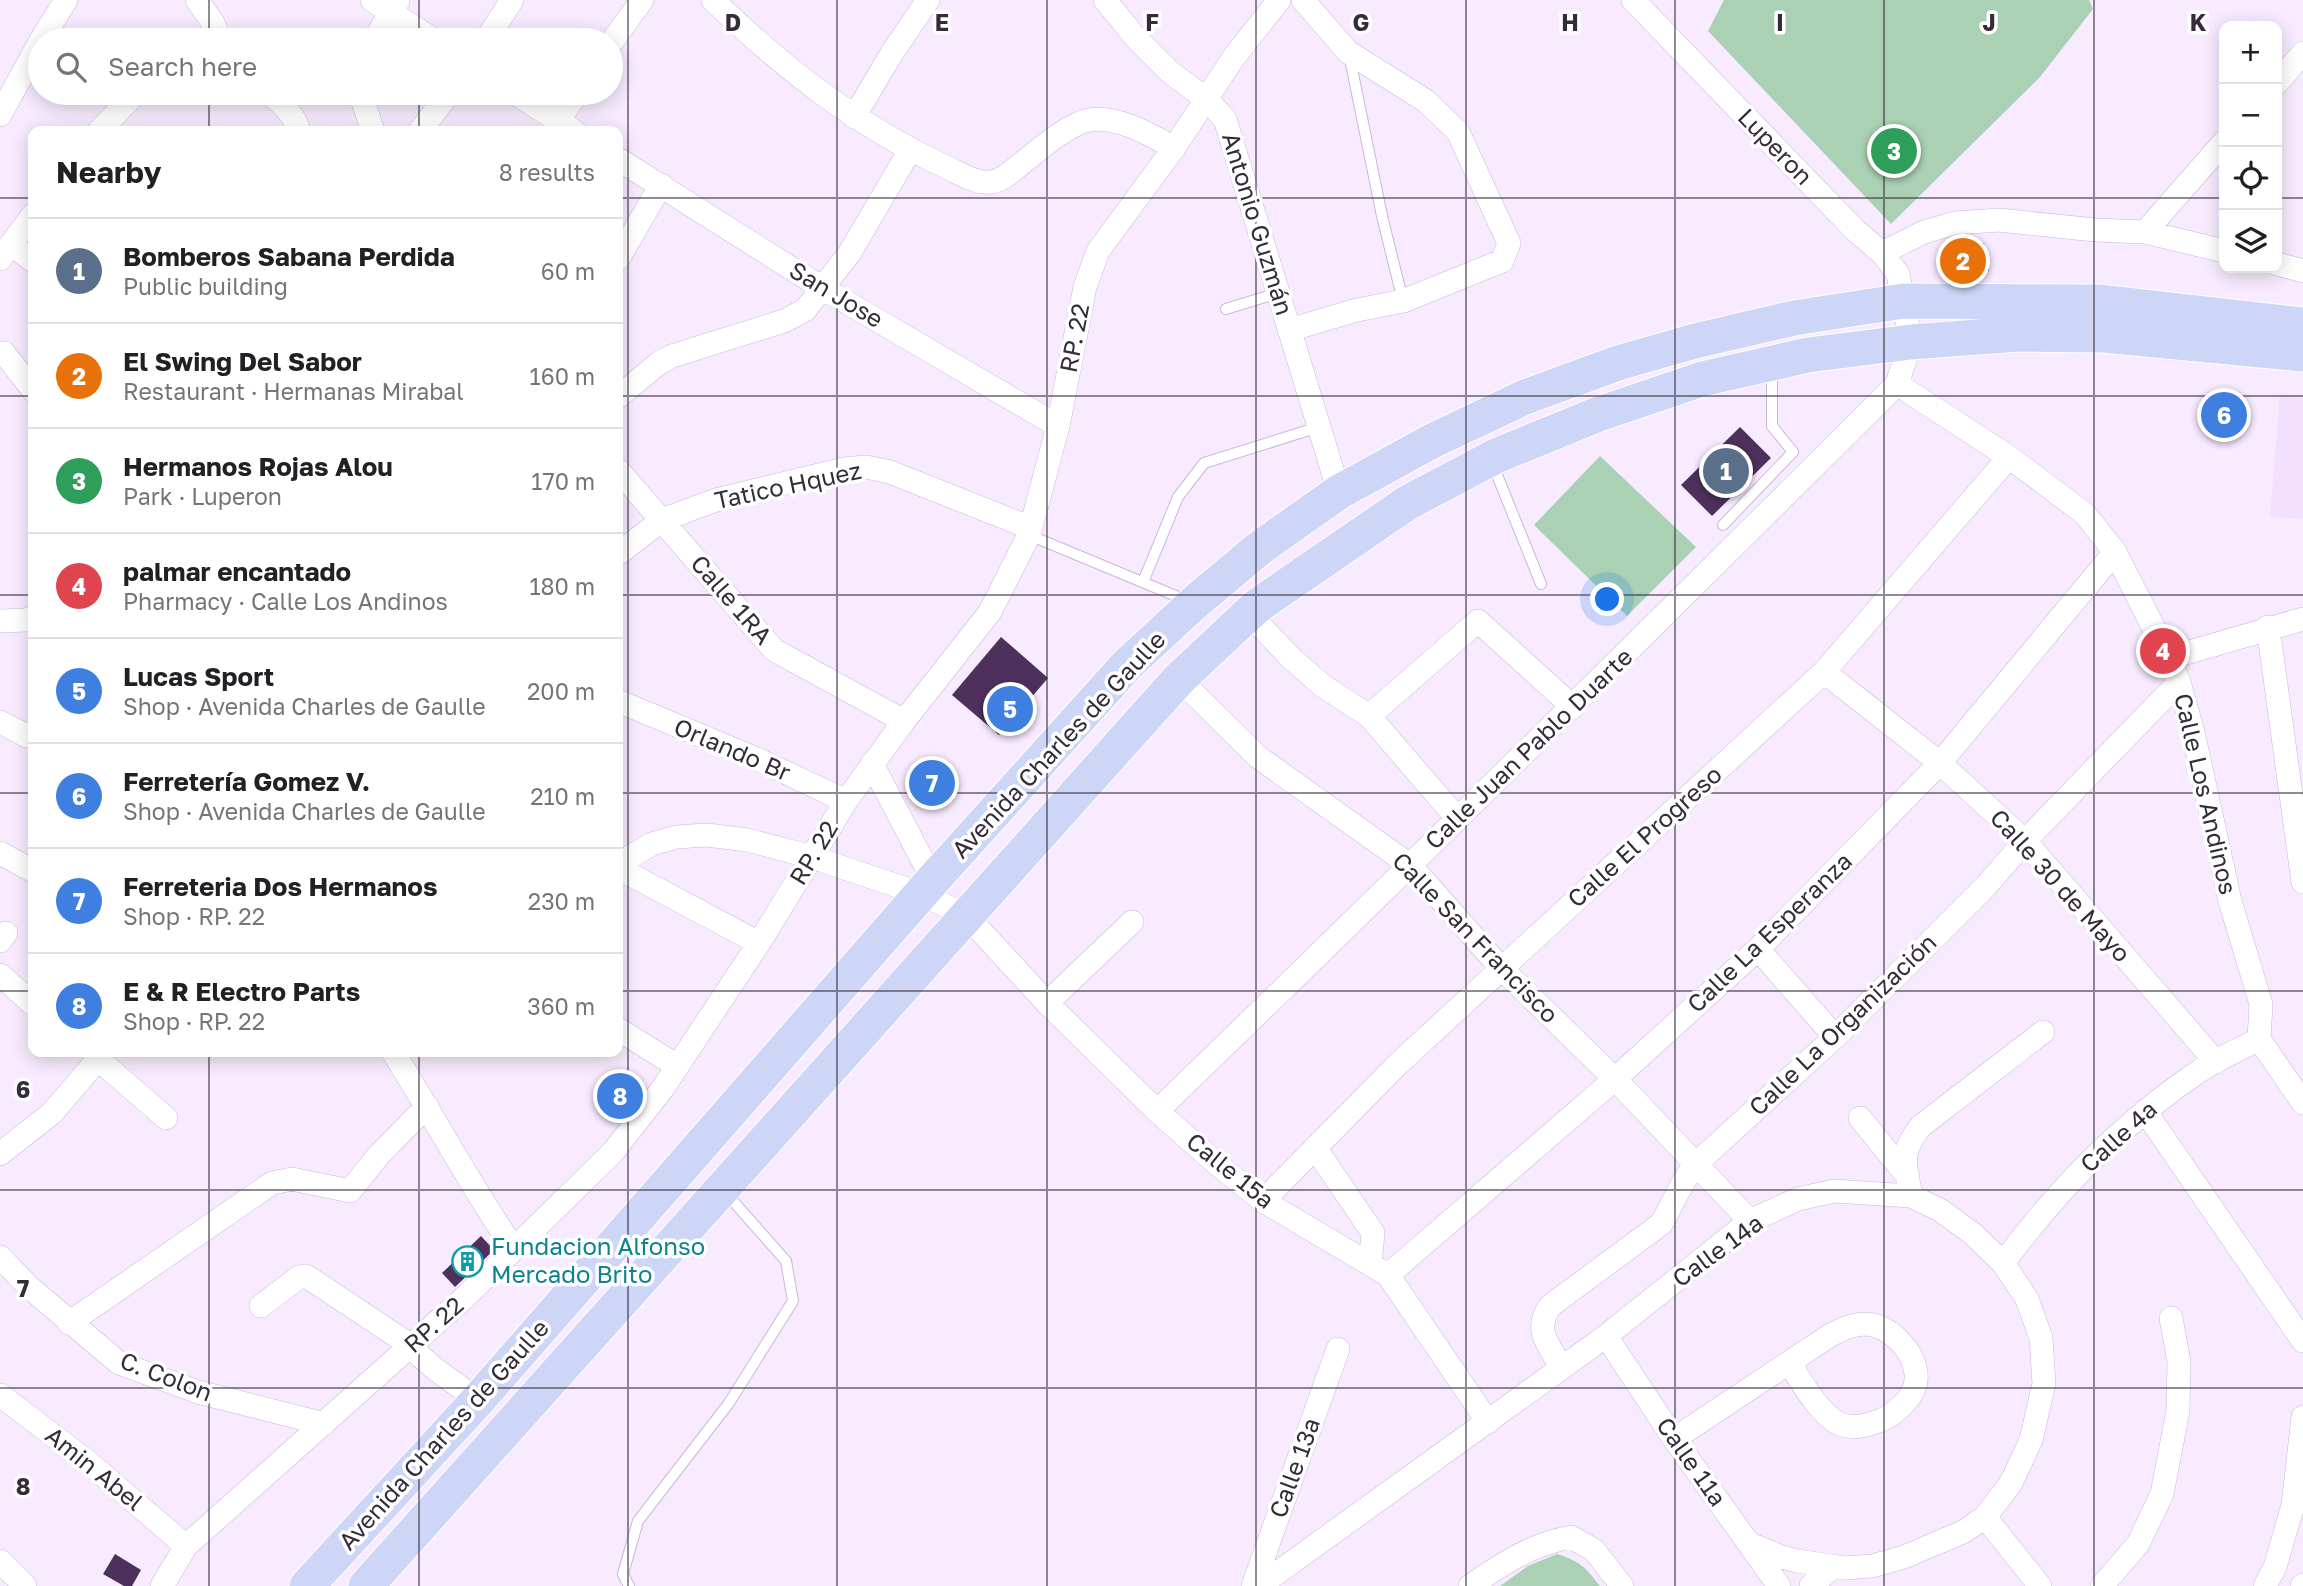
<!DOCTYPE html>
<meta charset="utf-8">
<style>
:root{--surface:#fff;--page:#f6f6f6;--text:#202124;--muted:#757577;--line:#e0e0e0;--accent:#c33338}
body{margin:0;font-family:"Golos Text",sans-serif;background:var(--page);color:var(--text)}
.controls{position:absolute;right:21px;top:21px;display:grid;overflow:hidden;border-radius:14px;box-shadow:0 4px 18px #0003}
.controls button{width:63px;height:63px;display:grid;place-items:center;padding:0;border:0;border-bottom:2px solid var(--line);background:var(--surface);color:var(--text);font:35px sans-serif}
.you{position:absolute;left:1608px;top:600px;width:24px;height:24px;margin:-18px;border:5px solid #fff;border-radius:50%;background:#1a73e8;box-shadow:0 0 0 10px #1a73e833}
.badge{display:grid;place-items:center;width:46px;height:46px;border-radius:50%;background:var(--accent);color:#fff;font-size:23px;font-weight:700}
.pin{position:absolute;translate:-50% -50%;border:4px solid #fff;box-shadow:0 2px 7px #0006}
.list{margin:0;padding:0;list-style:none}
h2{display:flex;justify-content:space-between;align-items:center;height:91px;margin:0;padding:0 28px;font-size:30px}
h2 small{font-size:23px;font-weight:400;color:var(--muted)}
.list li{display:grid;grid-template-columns:46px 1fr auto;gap:21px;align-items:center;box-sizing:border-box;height:105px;padding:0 28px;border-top:2px solid var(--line)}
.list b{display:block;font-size:26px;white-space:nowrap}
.list p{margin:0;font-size:23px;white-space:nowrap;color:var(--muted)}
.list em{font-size:23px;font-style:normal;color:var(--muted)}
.icon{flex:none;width:38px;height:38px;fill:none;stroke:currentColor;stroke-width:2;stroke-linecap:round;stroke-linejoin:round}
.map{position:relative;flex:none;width:2303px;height:1586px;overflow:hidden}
.search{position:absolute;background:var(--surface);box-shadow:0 4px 18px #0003;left:28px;top:28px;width:595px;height:77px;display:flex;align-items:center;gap:18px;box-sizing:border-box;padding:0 24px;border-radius:38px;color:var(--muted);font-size:26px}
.panel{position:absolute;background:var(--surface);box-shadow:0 4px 18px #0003;left:28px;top:126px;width:595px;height:931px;border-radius:14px}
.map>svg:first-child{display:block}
.built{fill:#f3dffe}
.green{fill:#aad1b4}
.building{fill:#4d315c}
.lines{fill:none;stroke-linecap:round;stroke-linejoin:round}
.lane-casing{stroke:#cbb7d6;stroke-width:12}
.street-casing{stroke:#cbb7d6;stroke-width:24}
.primary-casing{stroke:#fff;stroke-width:37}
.lane{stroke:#fff;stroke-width:10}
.street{stroke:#fff;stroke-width:23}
.primary{stroke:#cdd6f7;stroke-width:35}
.grid{fill:none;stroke:#342c39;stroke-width:2;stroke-opacity:0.55}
.labels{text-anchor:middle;stroke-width:7;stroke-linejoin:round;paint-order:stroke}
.street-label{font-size:24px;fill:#342c39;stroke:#fff}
.culture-label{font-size:24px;fill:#0d838f;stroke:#fff;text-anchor:start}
.grid-label{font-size:23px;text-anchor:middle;font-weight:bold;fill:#342c39;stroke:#fff;stroke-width:7;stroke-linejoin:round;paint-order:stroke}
</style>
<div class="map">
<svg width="2303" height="1586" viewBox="0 0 2303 1586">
<rect width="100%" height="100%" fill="#f8ebff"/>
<!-- built -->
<path class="built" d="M 2280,395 L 2303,397 L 2303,519 L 2270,517 Z"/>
<!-- green -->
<path class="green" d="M 1724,0 L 2089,0 L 2093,9 L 2040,77 L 1891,224 L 1708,31 Z
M 1600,456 L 1696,547 L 1627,616 L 1534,525 Z
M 1557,1554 C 1580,1561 1586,1568 1600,1586 L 1500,1586 L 1528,1566 Z"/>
<!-- building -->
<path class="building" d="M 1984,243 L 1989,271 L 1942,278 L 1938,250 Z
M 2203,399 L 2248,405 L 2245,430 L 2199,424 Z
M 1740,427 L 1771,458 L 1712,516 L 1681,485 Z
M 1001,637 L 1048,678 L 999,735 L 952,695 Z
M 930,764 L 950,780 L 934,801 L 914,786 Z
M 615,1079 L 637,1096 L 625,1113 L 603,1096 Z
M 481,1236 L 494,1250 L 455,1287 L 442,1273 Z
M 115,1554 L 141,1570 L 132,1586 L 124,1586 L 103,1574 Z"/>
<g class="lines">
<defs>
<path id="lane" d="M 1349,54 L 1382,216 L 1403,301
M 1226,309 L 1278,293
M 1493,465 L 1541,584
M 1723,525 L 1793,452 L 1772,426 L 1772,369
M 1029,535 L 1188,601
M 1143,582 L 1178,497 L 1204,463 L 1319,427
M 629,1586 L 623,1574 L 638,1521 L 729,1403 L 793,1301 L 786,1261 L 725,1192"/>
<path id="street" d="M 197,0 L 213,23 L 220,40
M 372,0 L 434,40
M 713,0 C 784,69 856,125 946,167 C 959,173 976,184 991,182 C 1005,180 1015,168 1026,160 C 1042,147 1069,124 1089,120 C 1117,115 1151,135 1174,148
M 1105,0 L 1136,38 L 1170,72 L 1206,99 L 1225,119 L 1339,492
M 1633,0 L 1855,230 L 1882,253 L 1898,274 L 1911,342 L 1897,384 L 2009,457 L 2085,514 L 2115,552 L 2169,658 L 2179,682 L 2193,732 L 2230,901 L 2261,1004 L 2259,1039 L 2303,1103
M 41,40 L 66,0
M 374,40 L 398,1
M 486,40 L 512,0
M 611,43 L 642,0
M 2277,83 L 2303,53
M 270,93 C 282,104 295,115 299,131
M 360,93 L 373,131
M 515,93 L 574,131
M 0,115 L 40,42
M 854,117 L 892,53 L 928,0
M 558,121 L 577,93
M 99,131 L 136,93
M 420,131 L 449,93
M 618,159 L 824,289 L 1058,426
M 2145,232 L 2224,142
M 11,244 L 33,261
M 1882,253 L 1924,232 L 1955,223 L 1999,220 L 2095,230 L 2145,232 L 2224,251
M 0,259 L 33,215
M 618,259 L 661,185
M 2277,264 L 2303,271
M 1289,330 L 1357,310 L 1403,301 L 1502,261 L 1509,243 L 1458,132 L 1426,101 L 1348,52 L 1303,0
M 4,353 L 33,390
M 618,397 L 659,363 L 672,356 L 784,321 L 805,310 L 849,254 L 910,150
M 618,470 L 774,650 L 904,721
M 618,554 L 662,520 L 716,500 L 844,469 L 866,467 L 890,472 L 1031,528
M 1249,614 L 1292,659 L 1323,686 L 1369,716 L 1456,817
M 0,621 L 27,620 L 33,617
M 2268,627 L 2303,882
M 2169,658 L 2303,619
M 1824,672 L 1940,763 L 2025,841 L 2216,1062
M 1179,679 L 1258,757 L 1411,866 L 1501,968 L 1615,1079 L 1750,1221
M 618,701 L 757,759 L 846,801
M 1369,716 L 1478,621 L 1573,707
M 0,722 L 27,736 L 33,734
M 872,764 L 933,880
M 0,853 L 33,871
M 618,864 L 652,844 L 676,837 L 707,835 L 747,840 L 812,857 L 921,894 L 966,915 L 1047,1003 L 1157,1111 L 1216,1163 L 1263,1201 L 1388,1275 L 1488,1422
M 618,868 L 759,943
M 0,941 L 6,933
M 1758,949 L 1835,1037
M 0,975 L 33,1004
M 1047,1003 L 1132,922
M 618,1029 L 677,1066
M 393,1052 C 434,1117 470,1185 514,1249
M 99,1060 L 166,1118
M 1157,1111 C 1406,871 1652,628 1897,384
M 2145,1111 L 2303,1341
M 1860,1118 L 1908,1177
M 1316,1149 L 1373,1233 L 1370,1264
M 0,1154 L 52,1113 L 104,1052
M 1911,1196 C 1905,1164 1899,1153 1921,1126 L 2043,1032
M 1263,1201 L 1398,1064 L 1824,672 L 2009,457
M 0,1257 L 29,1287 L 119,1363 L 198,1392 L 324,1424
M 2003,1263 C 2058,1189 2121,1124 2198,1072 C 2217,1059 2239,1050 2259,1039
M 1388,1275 L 1615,1079 L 1758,949 L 1940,763 L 2115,552
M 261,1306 L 299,1277 L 306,1276 L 401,1339 L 435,1369 L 478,1400
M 69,1323 L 272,1183 L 292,1179 L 350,1191 L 378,1156 L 427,1106
M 1606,1336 L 1674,1439 L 1779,1586
M 1562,1368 C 1549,1346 1533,1330 1550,1306 L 1661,1224 C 1674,1203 1680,1182 1697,1163 L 1835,1037 L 1986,886 L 2025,841 L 2179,682
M 0,1395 L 88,1462 L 186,1546
M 1674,1439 L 1829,1336 C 1841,1330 1852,1324 1865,1324 C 1889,1325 1913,1349 1916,1373 C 1919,1396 1892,1418 1873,1423 C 1861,1427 1848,1429 1836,1422 C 1816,1409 1802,1382 1789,1363
M 1985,1517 L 2040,1586
M 0,1561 L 25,1586
M 162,1586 L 186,1546 L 463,1299 L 613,1152 L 663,1088 L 759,943 L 846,801 L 904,721 L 990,612 L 1029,535 L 1058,426 L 1085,287 L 1098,251 L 1174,148 L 1234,57 L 1279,0
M 1253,1586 L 1338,1349
M 1259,1586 L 1606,1336 L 1750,1221 L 1798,1199 L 1834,1191 L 1911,1196 L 1940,1210 L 1973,1234 L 2003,1263 L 2027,1299 L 2041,1338 L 2044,1384 L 2031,1440 L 2011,1483 L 1985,1517 L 1963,1532 L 1904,1557 L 1872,1566 L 1845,1568 L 1797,1561 L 1779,1556 L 1748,1543
M 1470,1586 C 1502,1564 1532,1544 1571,1537 L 1594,1550 L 1622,1586
M 1811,1586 L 1834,1566
M 2102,1586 L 2138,1544 L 2162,1494 L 2178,1411 L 2179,1362 L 2171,1318
M 2265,1586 L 2275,1567 L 2293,1505 L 2303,1417
M 2302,1586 L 2303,1585"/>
<path id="primary" d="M 307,1586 L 478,1400 L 933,880 L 1127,665 L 1194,603 L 1261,547 L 1339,492 L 1432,441 L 1525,397 L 1618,363 L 1695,341 L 1794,318 L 1904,301 L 2099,302 L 2303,325
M 366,1586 L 1179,679 L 1257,606 L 1407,503 L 1496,456 L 1596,415 L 1702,379 L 1808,355 L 1911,342 L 2018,334 L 2103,335 L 2303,354"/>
</defs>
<!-- lane casing -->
<use href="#lane" class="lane-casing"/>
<!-- street casing -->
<use href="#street" class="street-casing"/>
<!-- primary casing -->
<use href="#primary" class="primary-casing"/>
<!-- lane -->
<use href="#lane" class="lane"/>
<!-- street -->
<use href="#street" class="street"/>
<!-- primary -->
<use href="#primary" class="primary"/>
</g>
<!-- grid -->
<path class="grid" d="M 209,0 L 209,40M 419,0 L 419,40M 628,0 L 628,1586M 837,0 L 837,1586M 1047,0 L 1047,1586M 1256,0 L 1256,1586M 1466,0 L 1466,1586M 1675,0 L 1675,1586M 1884,0 L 1884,1586M 2094,0 L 2094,1586M 209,93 L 209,131M 419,93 L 419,131M 0,198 L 33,198M 618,198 L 2224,198M 2277,198 L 2303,198M 0,396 L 33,396M 618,396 L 2303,396M 0,595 L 33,595M 618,595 L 2303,595M 0,793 L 33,793M 618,793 L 2303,793M 0,991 L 33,991M 618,991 L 2303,991M 209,1052 L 209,1586M 419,1052 L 419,1586M 0,1190 L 2303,1190M 0,1388 L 2303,1388"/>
<!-- icons -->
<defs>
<symbol id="building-ring" viewBox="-11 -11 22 22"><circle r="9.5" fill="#fff" stroke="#0f9aa8" stroke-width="1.5"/><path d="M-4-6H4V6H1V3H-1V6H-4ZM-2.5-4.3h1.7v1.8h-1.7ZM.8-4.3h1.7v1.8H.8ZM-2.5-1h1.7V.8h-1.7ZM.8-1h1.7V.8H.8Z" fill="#0f9aa8"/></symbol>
</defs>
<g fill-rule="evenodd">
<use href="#building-ring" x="450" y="1244" width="35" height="35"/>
</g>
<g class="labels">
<!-- street labels -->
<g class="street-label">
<text transform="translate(1775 147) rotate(46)" y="8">Luperon</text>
<text transform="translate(1257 224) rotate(73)" y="8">Antonio Guzmán</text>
<text transform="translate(836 295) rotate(31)" y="8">San Jose</text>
<text transform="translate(1075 338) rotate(-79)" y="8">RP. 22</text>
<text transform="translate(788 486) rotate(-12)" y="8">Tatico Hquez</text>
<text transform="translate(731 600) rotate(49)" y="8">Calle 1RA</text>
<text transform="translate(1059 745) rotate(-47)" y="8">Avenida Charles de Gaulle</text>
<text transform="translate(1529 749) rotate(-44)" y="8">Calle Juan Pablo Duarte</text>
<text transform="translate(732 750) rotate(23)" y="8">Orlando Br</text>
<text transform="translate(2205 794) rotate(77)" y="8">Calle Los Andinos</text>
<text transform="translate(1645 837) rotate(-42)" y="8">Calle El Progreso</text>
<text transform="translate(814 853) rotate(-59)" y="8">RP. 22</text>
<text transform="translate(2060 886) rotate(48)" y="8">Calle 30 de Mayo</text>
<text transform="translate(1770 933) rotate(-44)" y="8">Calle La Esperanza</text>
<text transform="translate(1475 938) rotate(46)" y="8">Calle San Francisco</text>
<text transform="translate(1843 1025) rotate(-44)" y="8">Calle La Organización</text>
<text transform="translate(2119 1137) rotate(-42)" y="8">Calle 4a</text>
<text transform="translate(1230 1171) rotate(39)" y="8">Calle 15a</text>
<text transform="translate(1718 1251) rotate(-36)" y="8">Calle 14a</text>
<text transform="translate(434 1325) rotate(-42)" y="8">RP. 22</text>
<text transform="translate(166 1377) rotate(21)" y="8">C. Colon</text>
<text transform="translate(444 1435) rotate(-48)" y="8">Avenida Charles de Gaulle</text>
<text transform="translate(1691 1462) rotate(55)" y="8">Calle 11a</text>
<text transform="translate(1295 1468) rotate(-70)" y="8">Calle 13a</text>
<text transform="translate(94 1469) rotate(39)" y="8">Amin Abel</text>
</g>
<!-- culture labels -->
<g class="culture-label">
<text x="491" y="1255">Fundacion Alfonso<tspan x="491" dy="28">Mercado Brito</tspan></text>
</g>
</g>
<g class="grid-label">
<text x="733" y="31">D</text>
<text x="942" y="31">E</text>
<text x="1152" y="31">F</text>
<text x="1361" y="31">G</text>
<text x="1570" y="31">H</text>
<text x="1780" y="31">I</text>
<text x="1989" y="31">J</text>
<text x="2198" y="31">K</text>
<text x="23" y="1098">6</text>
<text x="23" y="1297">7</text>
<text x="23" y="1495">8</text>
</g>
</svg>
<div class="controls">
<button>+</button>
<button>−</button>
<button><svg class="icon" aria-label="locate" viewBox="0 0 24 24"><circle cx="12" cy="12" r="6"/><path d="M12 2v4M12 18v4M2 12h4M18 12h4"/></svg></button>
<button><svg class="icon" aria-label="layers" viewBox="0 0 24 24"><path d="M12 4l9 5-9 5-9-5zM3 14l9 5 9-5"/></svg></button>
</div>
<div class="you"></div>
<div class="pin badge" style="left:1726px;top:471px;background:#5c6f8a">1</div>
<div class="pin badge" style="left:1963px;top:261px;background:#e8710a">2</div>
<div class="pin badge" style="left:1894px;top:151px;background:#2e9e5b">3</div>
<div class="pin badge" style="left:2163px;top:651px;background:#e0444e">4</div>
<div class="pin badge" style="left:1010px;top:709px;background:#3f7fe0">5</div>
<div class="pin badge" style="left:2224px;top:415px;background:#3f7fe0">6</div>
<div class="pin badge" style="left:932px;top:783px;background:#3f7fe0">7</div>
<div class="pin badge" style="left:620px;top:1096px;background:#3f7fe0">8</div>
<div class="search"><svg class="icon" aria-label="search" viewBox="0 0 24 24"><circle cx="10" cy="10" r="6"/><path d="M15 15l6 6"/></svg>Search here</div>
<section class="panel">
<h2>Nearby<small>8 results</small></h2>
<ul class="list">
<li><span class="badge" style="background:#5c6f8a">1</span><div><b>Bomberos Sabana Perdida</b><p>Public building</p></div><em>60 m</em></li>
<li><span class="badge" style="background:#e8710a">2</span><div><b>El Swing Del Sabor</b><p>Restaurant · Hermanas Mirabal</p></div><em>160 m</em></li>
<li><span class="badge" style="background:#2e9e5b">3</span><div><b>Hermanos Rojas Alou</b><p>Park · Luperon</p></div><em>170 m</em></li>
<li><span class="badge" style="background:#e0444e">4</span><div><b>palmar encantado</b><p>Pharmacy · Calle Los Andinos</p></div><em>180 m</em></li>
<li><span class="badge" style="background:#3f7fe0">5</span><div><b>Lucas Sport</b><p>Shop · Avenida Charles de Gaulle</p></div><em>200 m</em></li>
<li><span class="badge" style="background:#3f7fe0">6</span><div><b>Ferretería Gomez V.</b><p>Shop · Avenida Charles de Gaulle</p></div><em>210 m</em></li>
<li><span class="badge" style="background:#3f7fe0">7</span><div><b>Ferreteria Dos Hermanos</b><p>Shop · RP. 22</p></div><em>230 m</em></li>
<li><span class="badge" style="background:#3f7fe0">8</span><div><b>E &amp; R Electro Parts</b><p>Shop · RP. 22</p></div><em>360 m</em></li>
</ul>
</section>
</div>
